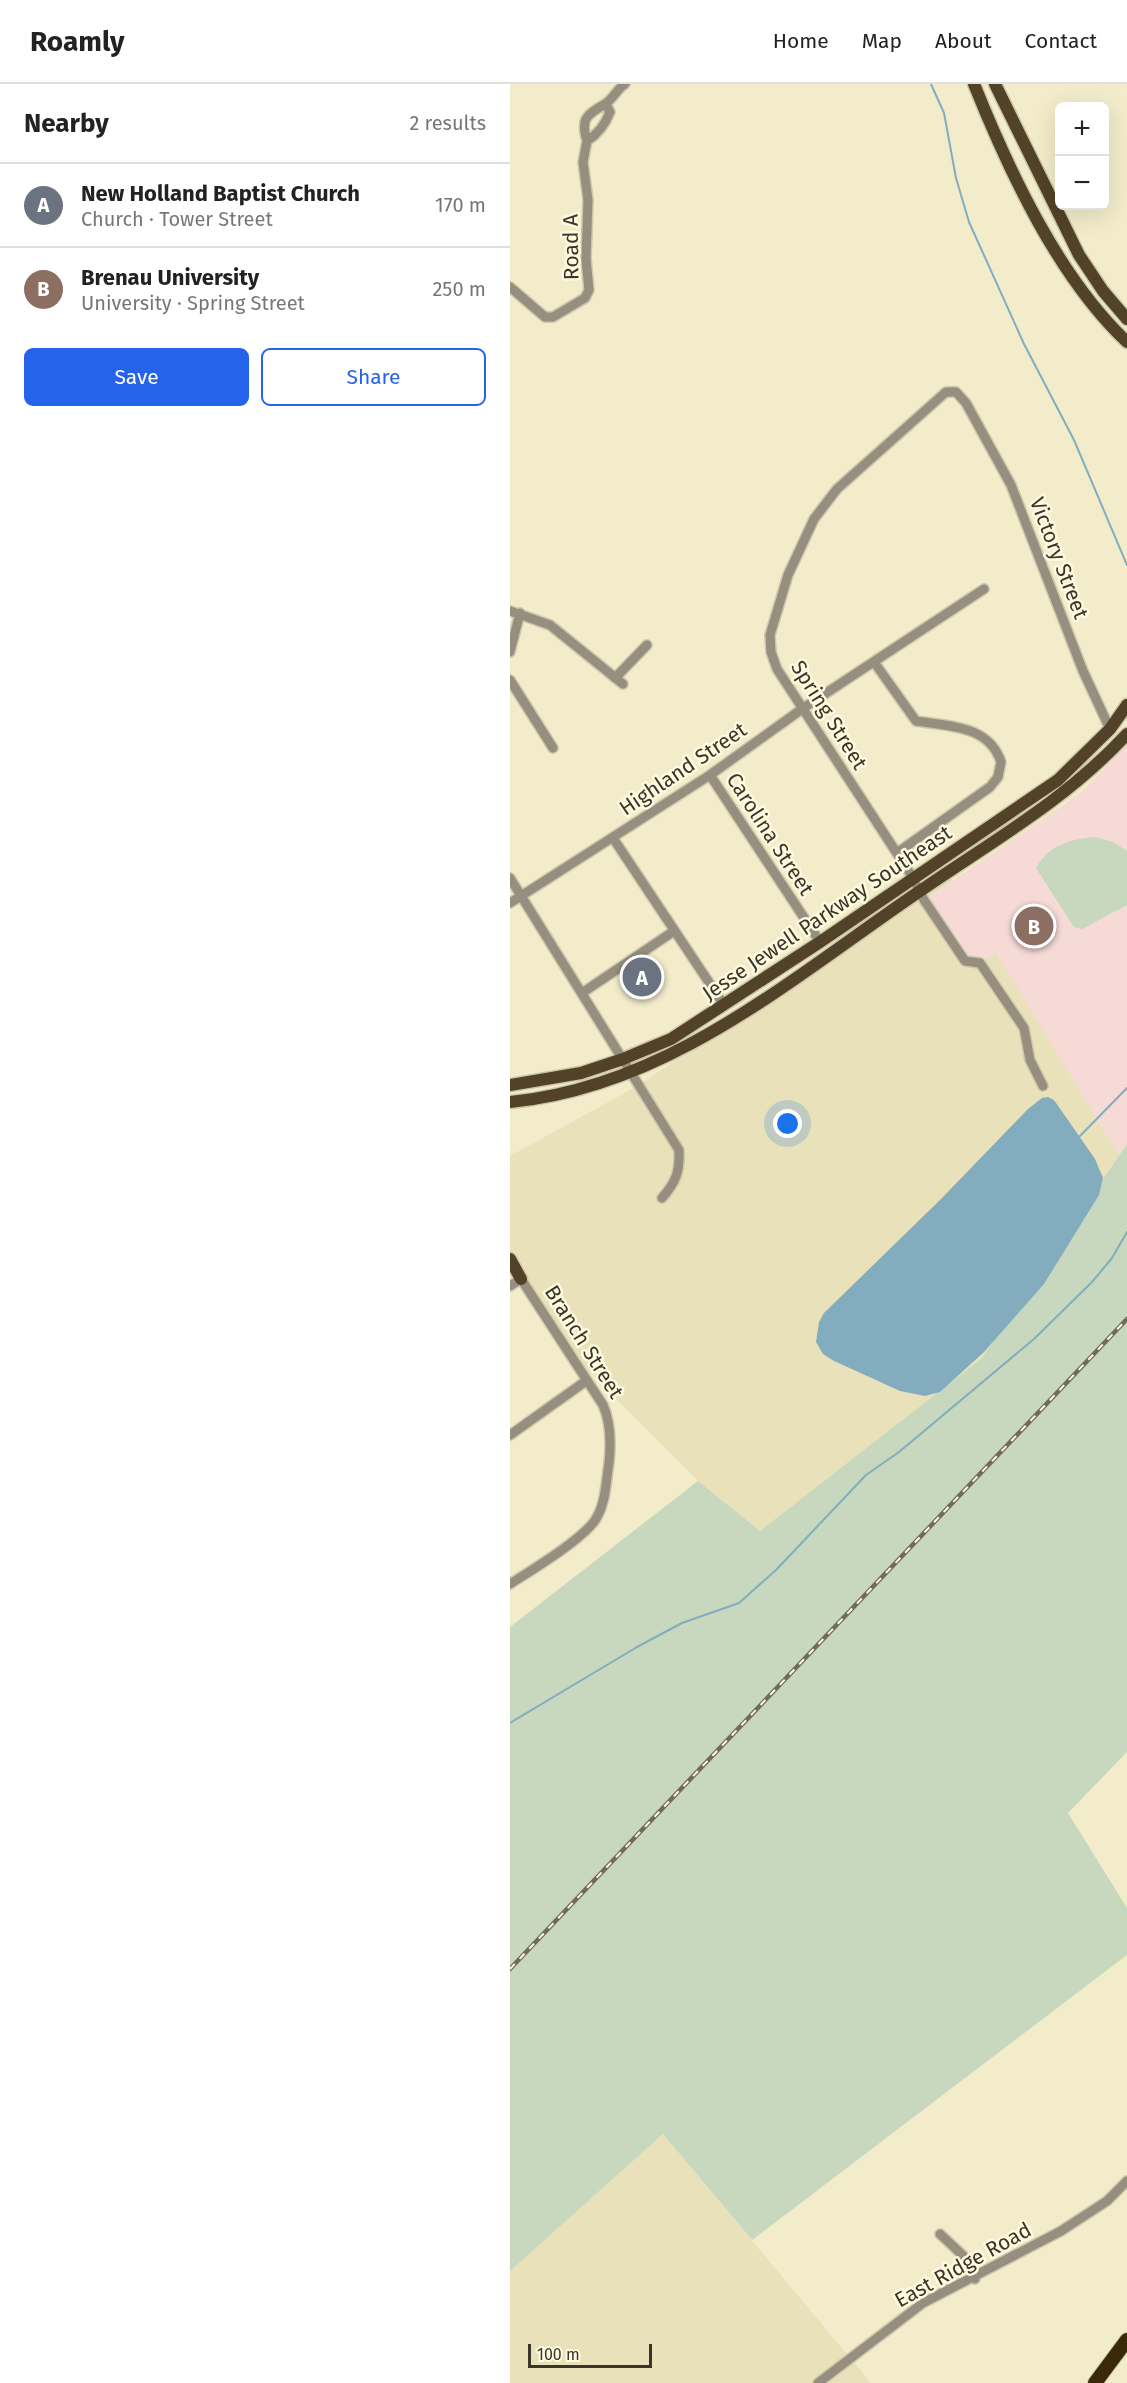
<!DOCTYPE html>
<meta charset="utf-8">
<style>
:root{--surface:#fff;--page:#f2f2f2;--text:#222;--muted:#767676;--line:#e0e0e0;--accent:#2563eb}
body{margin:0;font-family:"Fira Sans",sans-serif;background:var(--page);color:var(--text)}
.controls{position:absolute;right:18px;top:18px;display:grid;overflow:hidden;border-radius:9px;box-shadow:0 6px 24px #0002}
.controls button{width:54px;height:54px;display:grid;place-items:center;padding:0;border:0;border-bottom:2px solid var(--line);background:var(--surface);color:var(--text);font:30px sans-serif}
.scale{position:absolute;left:18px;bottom:15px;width:124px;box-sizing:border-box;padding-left:6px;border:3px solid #393629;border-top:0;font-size:16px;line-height:21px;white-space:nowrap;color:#393629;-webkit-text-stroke:4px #fff9df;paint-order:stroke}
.you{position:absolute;left:278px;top:1040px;width:21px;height:21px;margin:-15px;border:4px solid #fff;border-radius:50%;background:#1a73e8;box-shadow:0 0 0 9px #1a73e833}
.badge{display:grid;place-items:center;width:39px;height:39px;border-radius:50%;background:var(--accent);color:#fff;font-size:20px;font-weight:700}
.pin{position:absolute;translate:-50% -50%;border:3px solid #fff;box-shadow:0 2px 6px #0006}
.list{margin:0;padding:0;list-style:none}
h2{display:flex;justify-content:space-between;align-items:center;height:78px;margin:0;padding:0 24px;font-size:26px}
h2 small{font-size:20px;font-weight:400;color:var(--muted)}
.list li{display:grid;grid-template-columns:39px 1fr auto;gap:18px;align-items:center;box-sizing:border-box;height:84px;padding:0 24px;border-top:2px solid var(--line)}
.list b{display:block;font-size:22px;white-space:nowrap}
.list p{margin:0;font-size:20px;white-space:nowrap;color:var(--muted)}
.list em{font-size:20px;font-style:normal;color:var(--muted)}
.actions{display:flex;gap:12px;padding:18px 24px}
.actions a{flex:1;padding:14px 0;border:2px solid var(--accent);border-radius:9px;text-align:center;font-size:21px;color:var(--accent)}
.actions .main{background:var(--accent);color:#fff}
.map{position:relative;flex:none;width:617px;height:2299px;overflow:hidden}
header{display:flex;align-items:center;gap:36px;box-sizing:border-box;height:84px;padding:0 30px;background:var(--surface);border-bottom:2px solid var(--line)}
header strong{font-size:28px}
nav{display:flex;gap:33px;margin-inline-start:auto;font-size:21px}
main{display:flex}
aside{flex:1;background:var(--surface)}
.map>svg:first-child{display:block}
.built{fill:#e9e1b9}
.education{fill:#f5dad6}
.green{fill:#c7d8be}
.water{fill:#83adbf}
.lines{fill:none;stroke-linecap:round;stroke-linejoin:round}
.stream{stroke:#83adbf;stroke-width:2}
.minor-casing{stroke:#cec8ab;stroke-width:12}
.major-casing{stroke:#cec8ab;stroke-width:15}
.highway-casing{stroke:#cec8ab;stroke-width:16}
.minor{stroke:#968e7f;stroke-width:9}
.major{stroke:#514228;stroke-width:12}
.highway{stroke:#392908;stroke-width:14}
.rail-casing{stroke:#716c59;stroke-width:4.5}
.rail{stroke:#fff9df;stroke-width:2;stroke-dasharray:7;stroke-linecap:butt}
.labels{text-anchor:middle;stroke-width:5;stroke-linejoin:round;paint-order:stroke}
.street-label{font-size:21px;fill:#393629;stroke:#fff9df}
</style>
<header>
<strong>Roamly</strong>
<nav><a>Home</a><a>Map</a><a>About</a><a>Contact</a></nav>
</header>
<main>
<aside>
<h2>Nearby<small>2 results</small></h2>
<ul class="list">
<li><span class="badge" style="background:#6b7280">A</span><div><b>New Holland Baptist Church</b><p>Church · Tower Street</p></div><em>170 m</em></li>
<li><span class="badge" style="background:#8d6e63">B</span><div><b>Brenau University</b><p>University · Spring Street</p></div><em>250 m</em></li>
</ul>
<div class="actions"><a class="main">Save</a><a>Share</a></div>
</aside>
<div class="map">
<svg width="617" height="2299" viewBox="0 0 617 2299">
<rect width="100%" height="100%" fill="#f3eccb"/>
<!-- built -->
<path class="built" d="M 436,786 L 610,1073 L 472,1274 L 250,1448 L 188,1397 L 54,1262 L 0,1182 L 0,1072 L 131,1000 Z
M 153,2050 L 361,2299 L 0,2299 L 0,2187 Z"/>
<!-- education -->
<path class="education" d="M 617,661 L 617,1060 L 610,1073 L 486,869 L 470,879 L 455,877 L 414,816 L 571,709 Z"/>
<!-- green -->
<path class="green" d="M 585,753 L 603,758 L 617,767 L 617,821 L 572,845 L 564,843 L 526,784 C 539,761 560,755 585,753 Z
M 617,1060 L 617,1668 L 558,1729 L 617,1824 L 617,1871 L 242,2156 L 153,2050 L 0,2187 L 0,1543 L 188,1397 L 250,1447 L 472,1274 Z"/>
<!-- water -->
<path class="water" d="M 538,1013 L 544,1016 L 585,1075 L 593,1094 L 589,1111 L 534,1200 L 474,1268 L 430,1308 L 415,1312 L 390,1307 L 324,1277 L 313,1270 L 306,1258 L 309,1238 L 314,1229 L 431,1115 L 518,1025 L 532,1014 Z"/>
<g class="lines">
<!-- stream -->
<path class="stream" d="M 421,0 L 434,29 L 446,94 L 459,138 L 514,260 L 564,356 L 617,481
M 569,1053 L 617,1004
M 0,1639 L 127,1563 L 172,1539 L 229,1519 L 266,1486 L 356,1391 L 389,1368 L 524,1255 L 582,1198 L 602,1174 L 617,1148"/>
<defs>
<path id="minor" d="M 96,20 L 100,28 C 95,41 88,50 77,57 C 70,34 77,31 95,20 C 103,15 107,5 115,0
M 0,203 L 35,233 L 43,233 L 75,214 L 79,206 L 76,175 L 78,116 L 73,78 L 77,57
M 0,527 L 40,541 L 113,600
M 0,568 L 10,529
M 364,578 L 406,637 C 438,642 479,641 491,678 L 488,693 L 480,703 L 387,769
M 105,594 L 137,561
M 0,596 L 43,664
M 200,691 L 310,858
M 103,754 L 214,921
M 0,794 L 169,1066 C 170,1088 166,1098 152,1114
M 0,819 L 200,691 L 292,625 L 474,505
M 72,909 L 164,847
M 533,1002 L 520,976 L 514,944 L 470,879 L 455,877 L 414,816 L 403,794 L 267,585 L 261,568 L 260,551 L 278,491 L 304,435 L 327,405 L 436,308 L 446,308 L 456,319 L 501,401 L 573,587 L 600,645
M 0,1202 L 11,1195 L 93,1321 C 101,1339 101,1360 99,1379 C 96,1397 96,1417 87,1433 C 77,1453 20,1487 0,1500
M 0,1351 L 76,1297
M 430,2150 L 461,2179 L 465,2195
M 308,2299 L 413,2219 L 551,2147 L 597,2117 L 617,2097"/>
<path id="major" d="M 464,0 C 499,87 548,193 617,258
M 485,0 L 569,171 L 593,207 L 617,235
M 0,1001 L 71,989 L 113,975 L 161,955 L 310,858 L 548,696 L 600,645 L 617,621
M 0,1018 C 158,1003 282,894 407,809 C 482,757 555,717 617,650
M 0,1175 L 11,1195"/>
<path id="highway" d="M 585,2299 L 617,2256"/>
</defs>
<!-- minor casing -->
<use href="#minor" class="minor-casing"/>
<!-- major casing -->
<use href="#major" class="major-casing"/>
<!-- highway casing -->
<use href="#highway" class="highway-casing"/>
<!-- minor -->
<use href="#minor" class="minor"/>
<!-- major -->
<use href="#major" class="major"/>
<!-- highway -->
<use href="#highway" class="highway"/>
<defs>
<path id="rail" d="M 0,1885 L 617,1235"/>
</defs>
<!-- rail casing -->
<use href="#rail" class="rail-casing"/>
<!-- rail -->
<use href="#rail" class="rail"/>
</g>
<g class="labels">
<!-- street labels -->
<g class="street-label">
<text transform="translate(61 163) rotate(-91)" y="7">Road A</text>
<text transform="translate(549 474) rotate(69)" y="7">Victory Street</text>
<text transform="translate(319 631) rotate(58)" y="7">Spring Street</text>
<text transform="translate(173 685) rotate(-34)" y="7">Highland Street</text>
<text transform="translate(260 750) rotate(57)" y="7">Carolina Street</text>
<text transform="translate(317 829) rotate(-34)" y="7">Jesse Jewell Parkway Southeast</text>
<text transform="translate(74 1258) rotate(58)" y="7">Branch Street</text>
<text transform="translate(453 2181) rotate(-29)" y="7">East Ridge Road</text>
</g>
</g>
</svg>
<div class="controls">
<button>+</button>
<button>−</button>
</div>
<div class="scale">100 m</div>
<div class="you"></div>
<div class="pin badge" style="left:132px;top:893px;background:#6b7280">A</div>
<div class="pin badge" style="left:524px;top:842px;background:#8d6e63">B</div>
</div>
</main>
